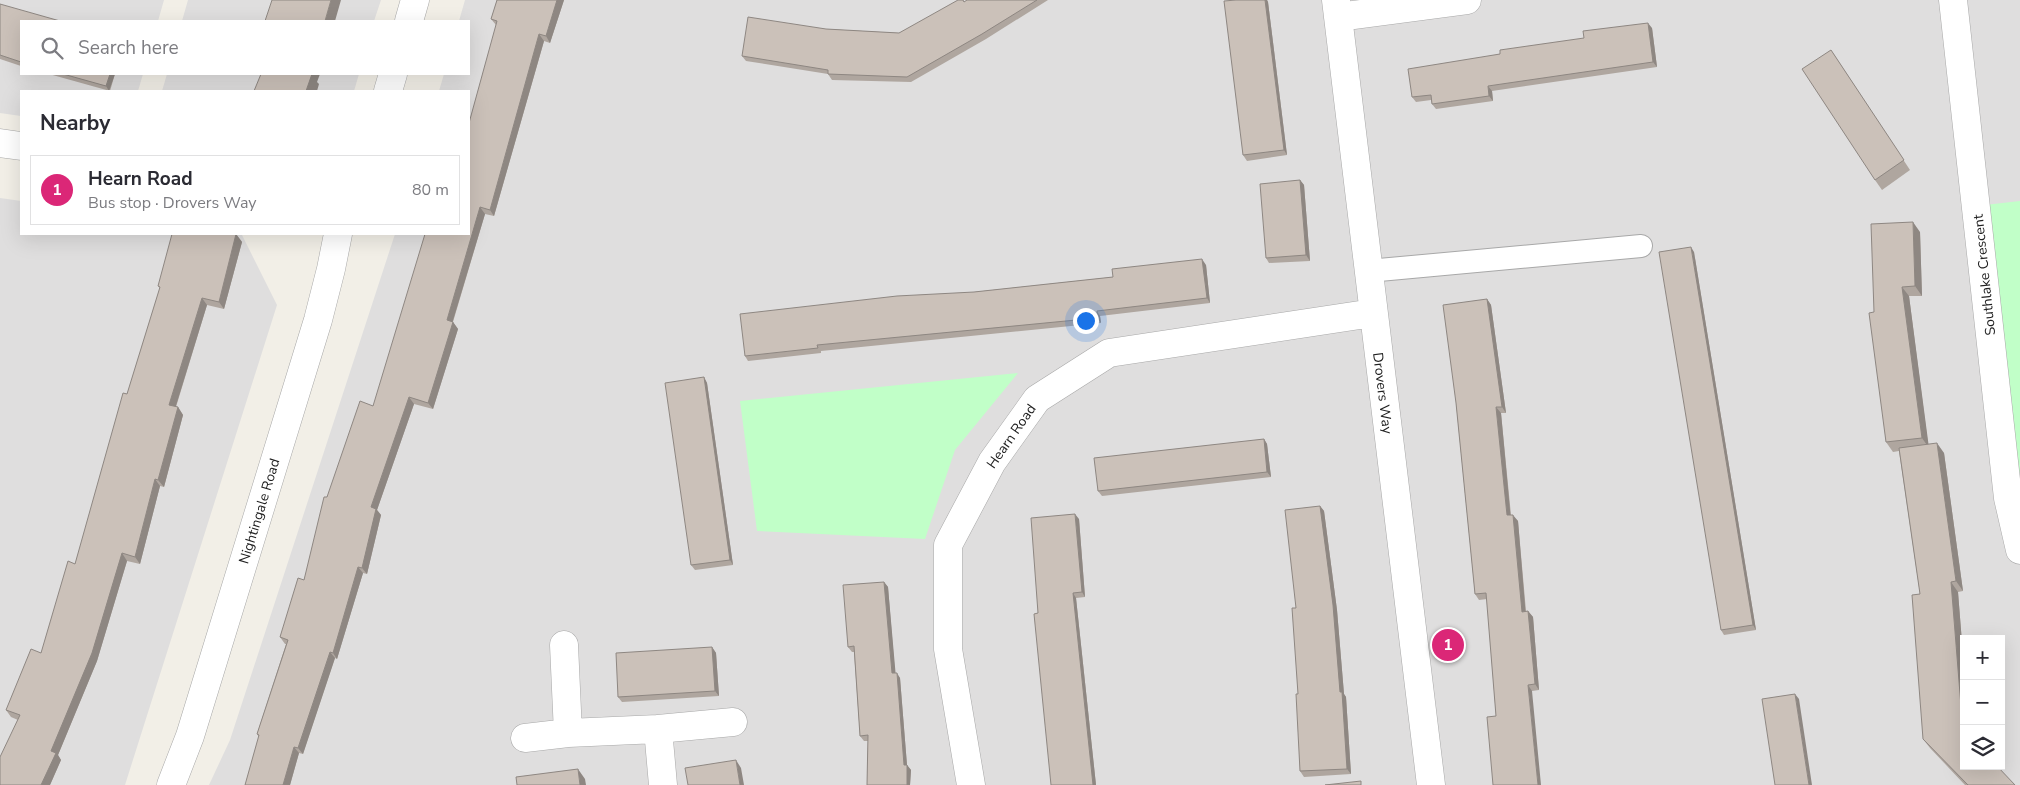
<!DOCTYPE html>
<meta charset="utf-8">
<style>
:root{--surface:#fff;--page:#f2f2f3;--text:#2b2b33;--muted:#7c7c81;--line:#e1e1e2;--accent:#db2777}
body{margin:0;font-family:"Nunito Sans",sans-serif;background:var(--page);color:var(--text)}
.controls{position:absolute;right:15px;bottom:15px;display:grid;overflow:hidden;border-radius:0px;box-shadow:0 5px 20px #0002}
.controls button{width:45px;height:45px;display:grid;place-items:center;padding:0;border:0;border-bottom:1px solid var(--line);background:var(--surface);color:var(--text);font:25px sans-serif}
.you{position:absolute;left:1085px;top:320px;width:18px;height:18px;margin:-12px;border:4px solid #fff;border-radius:50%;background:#1a73e8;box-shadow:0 0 0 8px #1a73e833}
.badge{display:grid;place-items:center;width:32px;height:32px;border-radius:50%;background:var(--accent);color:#fff;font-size:16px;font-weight:700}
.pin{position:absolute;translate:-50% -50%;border:2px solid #fff;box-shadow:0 1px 5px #0006}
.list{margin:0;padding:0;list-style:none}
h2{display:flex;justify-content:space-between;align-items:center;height:65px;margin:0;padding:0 20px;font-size:21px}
h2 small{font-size:16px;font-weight:400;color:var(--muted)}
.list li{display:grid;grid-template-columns:32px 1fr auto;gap:15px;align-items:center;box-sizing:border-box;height:70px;margin:0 10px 10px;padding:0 10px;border:1px solid var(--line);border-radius:0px}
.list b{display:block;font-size:19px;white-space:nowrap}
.list p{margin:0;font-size:16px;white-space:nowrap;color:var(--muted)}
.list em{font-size:16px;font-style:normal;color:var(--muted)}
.icon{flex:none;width:28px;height:28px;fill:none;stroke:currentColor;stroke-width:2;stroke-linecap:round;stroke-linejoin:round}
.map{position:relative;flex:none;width:2020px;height:785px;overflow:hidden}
.search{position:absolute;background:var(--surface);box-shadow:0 5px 20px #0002;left:20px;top:20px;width:450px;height:55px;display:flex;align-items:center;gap:12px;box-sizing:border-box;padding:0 18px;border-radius:0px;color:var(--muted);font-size:19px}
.panel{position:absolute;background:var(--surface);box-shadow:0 5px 20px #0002;left:20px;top:90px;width:450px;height:145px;border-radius:0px}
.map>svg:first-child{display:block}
.residential{fill:#dfdede;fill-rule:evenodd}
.park{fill:#c1ffc8}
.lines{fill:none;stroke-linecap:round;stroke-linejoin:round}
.service-casing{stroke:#a8a8a8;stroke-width:24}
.minor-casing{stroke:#a8a8a8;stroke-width:29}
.tertiary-casing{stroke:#a8a8a8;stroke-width:29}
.service{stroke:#fff;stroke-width:22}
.minor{stroke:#fff;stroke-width:28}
.tertiary{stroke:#fff;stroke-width:28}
.wall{fill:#afa69f}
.shaded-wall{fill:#8e8782}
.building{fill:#cbc1b9;stroke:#8e8782}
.labels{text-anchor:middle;stroke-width:5;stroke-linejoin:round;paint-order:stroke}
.street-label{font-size:14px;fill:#212121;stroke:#fff}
</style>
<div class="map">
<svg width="2020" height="785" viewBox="0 0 2020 785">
<rect width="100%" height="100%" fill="#f2efe7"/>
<!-- residential -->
<path class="residential" d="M 0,0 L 164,0 L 158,21 L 21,21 L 21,74 L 143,74 L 138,91 L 21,91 L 21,116 L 0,113 Z
M 188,0 L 381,0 L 374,21 L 182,21 Z
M 465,0 L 2020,0 L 2020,785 L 209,785 L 230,740 L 395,234 L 469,234 L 469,91 L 439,91 L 444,74 L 469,74 L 469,21 L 459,21 ZM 1964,639 L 2001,639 L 2001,766 L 1964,766 Z
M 167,74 L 359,74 L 354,91 L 162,91 Z
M 0,198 L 21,201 L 21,234 L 242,235 L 277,305 L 125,785 L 0,785 Z"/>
<!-- park -->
<path class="park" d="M 2020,201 L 2020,550 L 1976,206 Z
M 1018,373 L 955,450 L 925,539 L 757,531 L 740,401 Z"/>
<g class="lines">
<defs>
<path id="service" d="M 1368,271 L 1641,246"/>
<path id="minor" d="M 1336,0 L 1431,785
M 1953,0 L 2008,498 L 2020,550
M 1338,17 L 1467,0
M 564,645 L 568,733
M 658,729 L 733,722
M 525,738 L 568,733 L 658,729 L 663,785
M 171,785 L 190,736 L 318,320 L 331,269 L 338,234
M 971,785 L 948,649 L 948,545 L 992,462 L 1037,399 L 1109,353 L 1373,313"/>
<path id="tertiary" d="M 409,21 L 415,0
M 388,91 L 393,74
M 0,143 L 21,146"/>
</defs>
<!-- service casing -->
<use href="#service" class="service-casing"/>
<!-- minor casing -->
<use href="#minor" class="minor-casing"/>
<!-- tertiary casing -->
<use href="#tertiary" class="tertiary-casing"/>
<!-- service -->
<use href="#service" class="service"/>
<!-- minor -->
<use href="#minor" class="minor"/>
<!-- tertiary -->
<use href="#tertiary" class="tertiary"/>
</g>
<!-- wall -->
<path class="wall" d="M 497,0 L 564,0 L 550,43 L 544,41 L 494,216 L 485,214 L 453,322 L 458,329 L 433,409 L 414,404 L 377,510 L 381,515 L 367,574 L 363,573 L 337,659 L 335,658 L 303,754 L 299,753 L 290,785 L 245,785 L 259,737 L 257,734 L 286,644 L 285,644 L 280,637 L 304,580 L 327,497 L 373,406 L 469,234 L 496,25 L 491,19 Z
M 963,0 L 964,2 L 967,0 L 1048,0 L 986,39 L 911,82 L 832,80 L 828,74 L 746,61 L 742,56 L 826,29 L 899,33 Z
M 1236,0 L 1267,0 L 1268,2 L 1287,155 L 1247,161 L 1243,155 Z
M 0,4 L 21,21 L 21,66 L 0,59 Z
M 1652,28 L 1657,67 L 1492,91 L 1493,101 L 1436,109 L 1432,104 L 1431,100 L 1416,102 L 1412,97 L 1500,54 Z
M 1831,50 L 1910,170 L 1882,190 L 1875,180 Z
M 49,74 L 115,74 L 110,91 Z
M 1300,180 L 1304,185 L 1310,261 L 1269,263 L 1266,258 Z
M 1920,232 L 1922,296 L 1909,296 L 1928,444 L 1944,453 L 1963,591 L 1958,592 L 1964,668 L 1964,766 L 2015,785 L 1965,785 L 1930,748 L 1923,739 L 1920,594 L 1899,451 L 1893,452 L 1886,442 L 1874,312 Z
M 236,234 L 242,242 L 224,309 L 207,305 L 176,407 L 178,407 L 183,415 L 164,487 L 160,486 L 140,564 L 127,561 L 97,661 L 58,755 L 61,760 L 50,785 L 0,785 L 18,720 L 11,717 L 6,710 L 41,653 L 75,564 L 160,288 L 158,286 Z
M 1694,252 L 1756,630 L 1724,635 L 1721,630 Z
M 1206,265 L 1210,303 L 1100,316 L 1101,323 L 821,351 L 821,353 L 748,361 L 745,356 L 974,292 L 1113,277 Z
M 1487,299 L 1491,305 L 1506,413 L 1501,413 L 1511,515 L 1518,521 L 1526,611 L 1528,611 L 1533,617 L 1539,690 L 1532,691 L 1496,716 L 1487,599 L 1479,600 L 1475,594 L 1456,403 Z
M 704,377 L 707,383 L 733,565 L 695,570 L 691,565 Z
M 1264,439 L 1267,444 L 1271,477 L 1102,496 L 1098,491 Z
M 1320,506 L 1324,511 L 1337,610 L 1344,694 L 1346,697 L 1351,774 L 1304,777 L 1300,771 L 1296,608 Z
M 1079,519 L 1085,597 L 1076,598 L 1096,785 L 1051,785 Z
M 884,582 L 888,587 L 895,673 L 900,678 L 907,765 L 911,770 L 910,785 L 867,785 L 868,741 L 864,741 L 860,736 L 854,652 L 852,652 L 848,647 Z
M 712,647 L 716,653 L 719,696 L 622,702 L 618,697 Z"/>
<!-- shaded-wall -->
<path class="shaded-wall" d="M 331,0 L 341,0 L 335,21 L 325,21 Z
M 557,0 L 564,0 L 550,43 L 546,36 Z
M 1265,0 L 1267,0 L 1268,2 L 1287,155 L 1284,150 Z
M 1648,23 L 1652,28 L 1657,67 L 1653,62 Z
M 539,34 L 544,41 L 494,216 L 490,210 Z
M 110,74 L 115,74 L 109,91 L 106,86 Z
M 310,74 L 320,74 L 317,82 L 319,84 L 317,91 L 306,91 Z
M 1488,86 L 1492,91 L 1493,101 L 1489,96 Z
M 1300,180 L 1304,185 L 1310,261 L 1306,255 Z
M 480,207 L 485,214 L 451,327 L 447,320 Z
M 1913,222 L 1920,232 L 1922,296 L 1915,286 Z
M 236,234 L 242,242 L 224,309 L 219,302 Z
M 1691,247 L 1694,252 L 1756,630 L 1753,625 Z
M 1202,259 L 1206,265 L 1210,303 L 1207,298 Z
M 1902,287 L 1909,296 L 1929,448 L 1922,438 Z
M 202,298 L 207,305 L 174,412 L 169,405 Z
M 1487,299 L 1491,305 L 1506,413 L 1502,407 Z
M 1097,311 L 1100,316 L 1101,323 L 1097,318 Z
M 453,322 L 458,329 L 433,409 L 428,403 Z
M 704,377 L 707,383 L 733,565 L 730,560 Z
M 409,397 L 414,404 L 377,510 L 381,515 L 367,574 L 362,568 L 371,507 Z
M 178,407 L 183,415 L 164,487 L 158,480 Z
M 1496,407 L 1501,413 L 1511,521 L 1507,515 Z
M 1264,439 L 1267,444 L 1271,477 L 1267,472 Z
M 1937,443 L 1944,453 L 1963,591 L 1956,581 Z
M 155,479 L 160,486 L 140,564 L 135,557 Z
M 1320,506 L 1324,511 L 1337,610 L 1344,694 L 1346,697 L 1351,774 L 1347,769 Z
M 1075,514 L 1079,519 L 1085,597 L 1082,592 Z
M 1513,515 L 1518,521 L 1526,618 L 1522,612 Z
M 122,553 L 127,561 L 97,661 L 58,755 L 61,760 L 50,785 L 41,785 L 51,751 Z
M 358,567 L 363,573 L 337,659 L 333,653 Z
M 884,582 L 888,587 L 896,678 L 892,673 Z
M 1951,582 L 1958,592 L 1964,668 L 1964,733 L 1963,731 Z
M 1073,593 L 1076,598 L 1096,785 L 1093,785 Z
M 1528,611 L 1533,617 L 1539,690 L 1535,684 Z
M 712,647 L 716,653 L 719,696 L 715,691 Z
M 330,652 L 335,658 L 303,754 L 298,748 Z
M 897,673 L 900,678 L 907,765 L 911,770 L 910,785 L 907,785 L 904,765 Z
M 1528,685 L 1532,691 L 1541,785 L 1538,785 Z
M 1795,694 L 1799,699 L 1812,785 L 1809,785 Z
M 294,747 L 299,753 L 290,785 L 283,785 Z
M 736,760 L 741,768 L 744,785 L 740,785 Z
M 578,769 L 585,779 L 586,785 L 580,785 Z"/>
<!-- building -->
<path class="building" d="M 272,0 L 331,0 L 325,21 L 265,21 Z
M 497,0 L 557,0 L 546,36 L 539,34 L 490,210 L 480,207 L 447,320 L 453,322 L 428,403 L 409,397 L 371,507 L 376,509 L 362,568 L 358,567 L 333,653 L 330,652 L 298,748 L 294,747 L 283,785 L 245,785 L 259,735 L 257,734 L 288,640 L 280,637 L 298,578 L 304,580 L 324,497 L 327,497 L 360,401 L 373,406 L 425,234 L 469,234 L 469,123 L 497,21 L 491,19 Z
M 958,0 L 963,0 L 964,2 L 967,0 L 1037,0 L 982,34 L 907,77 L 828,74 L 828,70 L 742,56 L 748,17 L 826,29 L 899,33 Z
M 1236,0 L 1265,0 L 1284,150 L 1243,155 L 1224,1 Z
M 0,4 L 60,21 L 21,21 L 21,62 L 0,55 Z
M 1648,23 L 1653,62 L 1488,86 L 1489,96 L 1432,104 L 1431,95 L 1412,97 L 1408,69 L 1500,54 L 1500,50 L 1584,38 L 1583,31 Z
M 1831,50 L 1904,160 L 1875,180 L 1802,69 Z
M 63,74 L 110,74 L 106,86 Z
M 261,74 L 312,74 L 306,91 L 254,91 Z
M 1300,180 L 1306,255 L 1266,258 L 1260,184 Z
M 1913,222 L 1915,286 L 1902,287 L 1922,438 L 1886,442 L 1869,313 L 1874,312 L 1871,224 Z
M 172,234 L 236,234 L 219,302 L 202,298 L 169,405 L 178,407 L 158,480 L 155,479 L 135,557 L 122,553 L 92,653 L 51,751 L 56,753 L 41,785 L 0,785 L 0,757 L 20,715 L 6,710 L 31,649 L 41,653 L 68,561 L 75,564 L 123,393 L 127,394 L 160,287 L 158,286 Z
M 1691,247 L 1753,625 L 1721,630 L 1659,252 Z
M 1202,259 L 1207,298 L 1097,311 L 1097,318 L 817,345 L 818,348 L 745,356 L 740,314 L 897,296 L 974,292 L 1113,277 L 1112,269 Z
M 1487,299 L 1502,407 L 1496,407 L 1507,515 L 1513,515 L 1522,612 L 1528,611 L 1535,684 L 1528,685 L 1538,785 L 1493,785 L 1487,717 L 1496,716 L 1486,593 L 1475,594 L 1456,403 L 1443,305 Z
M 704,377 L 730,560 L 691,565 L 665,383 Z
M 1264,439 L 1267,472 L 1098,491 L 1094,458 Z
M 1937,443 L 1956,581 L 1951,582 L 1963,731 L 1964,732 L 1964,766 L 1997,766 L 2015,785 L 1968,785 L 1923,739 L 1912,595 L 1920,594 L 1899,448 Z
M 1320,506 L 1333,605 L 1340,692 L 1342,692 L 1347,769 L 1300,771 L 1296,694 L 1298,694 L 1292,608 L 1296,608 L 1285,510 Z
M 1075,514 L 1082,592 L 1073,593 L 1093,785 L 1051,785 L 1034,614 L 1038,613 L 1031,518 Z
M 884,582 L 892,673 L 897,673 L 904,765 L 907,765 L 907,785 L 867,785 L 868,735 L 860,736 L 854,646 L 848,647 L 843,585 Z
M 712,647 L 715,691 L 618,697 L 616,653 Z
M 1795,694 L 1809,785 L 1775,785 L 1762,699 Z
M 736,760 L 740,785 L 688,785 L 685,768 Z
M 578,769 L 580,785 L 517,785 L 516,777 Z
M 1361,781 L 1361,785 L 1325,785 Z"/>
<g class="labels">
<!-- street labels -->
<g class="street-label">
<text transform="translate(1984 275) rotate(-96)" y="5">Southlake Crescent</text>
<text transform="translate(1383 393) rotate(83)" y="5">Drovers Way</text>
<text transform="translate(1011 436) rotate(-55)" y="5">Hearn Road</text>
<text transform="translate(259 511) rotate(-73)" y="5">Nightingale Road</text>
</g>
</g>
</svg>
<div class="controls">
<button>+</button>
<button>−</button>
<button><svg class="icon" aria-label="layers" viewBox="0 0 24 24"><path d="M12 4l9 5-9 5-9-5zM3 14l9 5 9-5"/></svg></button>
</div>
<div class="you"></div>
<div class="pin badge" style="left:1448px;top:645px">1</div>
<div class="search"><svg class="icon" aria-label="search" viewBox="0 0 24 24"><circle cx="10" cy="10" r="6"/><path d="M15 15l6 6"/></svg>Search here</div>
<section class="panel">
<h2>Nearby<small></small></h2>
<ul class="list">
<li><span class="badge">1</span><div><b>Hearn Road</b><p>Bus stop · Drovers Way</p></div><em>80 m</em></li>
</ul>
</section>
</div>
